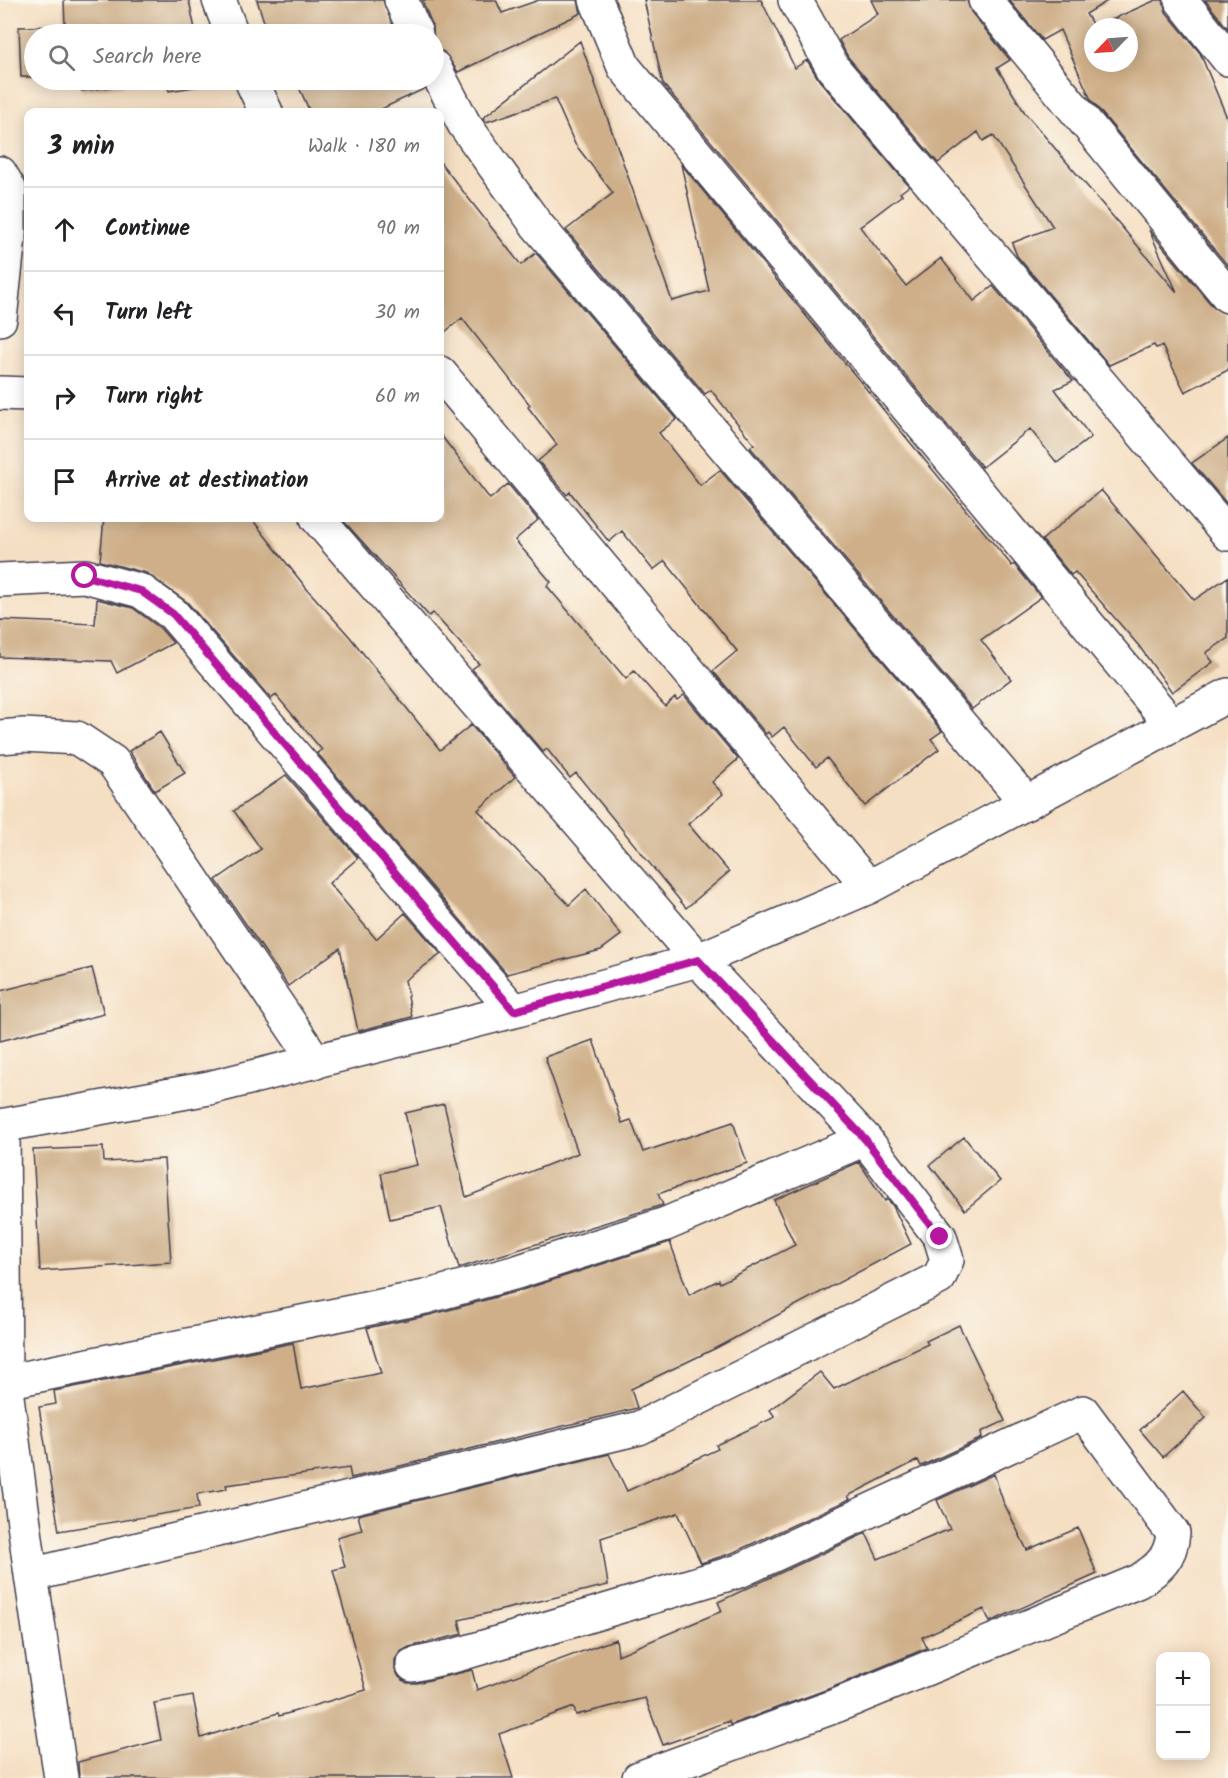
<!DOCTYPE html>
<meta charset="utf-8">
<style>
:root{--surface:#fff;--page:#f6f6f6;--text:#202124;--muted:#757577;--line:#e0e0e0}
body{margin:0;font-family:Kalam,sans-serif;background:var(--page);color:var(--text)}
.controls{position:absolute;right:18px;bottom:18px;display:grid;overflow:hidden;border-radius:12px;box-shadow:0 3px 15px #0003}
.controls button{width:54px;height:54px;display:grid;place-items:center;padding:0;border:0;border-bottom:2px solid var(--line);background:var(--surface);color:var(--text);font:30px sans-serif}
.compass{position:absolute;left:1084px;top:18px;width:54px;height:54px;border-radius:50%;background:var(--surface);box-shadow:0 3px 15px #0003;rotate:245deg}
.stop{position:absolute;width:18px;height:18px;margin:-14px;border:4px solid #b5179e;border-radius:50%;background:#fff}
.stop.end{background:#b5179e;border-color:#fff;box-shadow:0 2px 6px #0008}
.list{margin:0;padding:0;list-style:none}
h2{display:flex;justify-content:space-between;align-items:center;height:78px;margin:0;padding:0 24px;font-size:26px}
h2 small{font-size:20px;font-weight:400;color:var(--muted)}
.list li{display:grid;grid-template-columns:39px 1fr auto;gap:18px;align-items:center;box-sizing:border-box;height:84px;padding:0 24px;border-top:2px solid var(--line)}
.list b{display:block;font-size:22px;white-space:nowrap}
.list em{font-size:20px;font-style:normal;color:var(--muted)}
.icon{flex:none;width:33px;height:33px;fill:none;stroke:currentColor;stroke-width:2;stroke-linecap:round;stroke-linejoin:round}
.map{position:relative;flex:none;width:1228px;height:1778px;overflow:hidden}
.search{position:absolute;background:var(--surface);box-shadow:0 3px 15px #0003;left:24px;top:24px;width:420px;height:66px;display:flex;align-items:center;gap:15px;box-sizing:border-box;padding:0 21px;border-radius:33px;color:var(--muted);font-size:22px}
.panel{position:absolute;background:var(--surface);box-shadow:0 3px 15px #0003;left:24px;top:108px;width:420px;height:414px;border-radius:12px}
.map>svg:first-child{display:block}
.building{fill:#ceaf89}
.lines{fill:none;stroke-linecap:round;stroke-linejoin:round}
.street-casing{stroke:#423e4f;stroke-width:36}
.street{stroke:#fff;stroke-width:33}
.route{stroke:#b5179e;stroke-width:8}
</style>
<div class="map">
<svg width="1228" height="1778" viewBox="0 0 1228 1778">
<rect width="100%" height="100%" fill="#fbf7ec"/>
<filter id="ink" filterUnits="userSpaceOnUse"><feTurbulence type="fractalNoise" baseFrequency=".0167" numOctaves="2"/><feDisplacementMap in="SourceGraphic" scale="12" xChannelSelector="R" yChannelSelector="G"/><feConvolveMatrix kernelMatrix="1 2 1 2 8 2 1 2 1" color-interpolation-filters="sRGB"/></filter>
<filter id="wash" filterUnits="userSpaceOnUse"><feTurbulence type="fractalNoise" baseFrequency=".008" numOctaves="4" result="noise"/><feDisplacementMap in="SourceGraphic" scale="24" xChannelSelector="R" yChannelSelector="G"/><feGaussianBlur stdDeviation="1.35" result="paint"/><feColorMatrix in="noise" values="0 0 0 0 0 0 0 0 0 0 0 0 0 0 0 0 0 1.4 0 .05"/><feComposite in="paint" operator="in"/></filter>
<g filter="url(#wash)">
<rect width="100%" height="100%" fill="#f5dfc3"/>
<g id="blocks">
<!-- building -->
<path class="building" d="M 64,0 L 189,0 L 196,34 L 34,34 L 34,77 L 21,77 L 19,27 L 65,26 Z
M 257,0 L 383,0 L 396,34 L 268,34 Z
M 422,0 L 496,0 L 502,13 L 539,0 L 578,0 L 581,13 L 458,72 L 444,52 L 434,48 L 433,27 Z
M 644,0 L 761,0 L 795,68 L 807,60 L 819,80 L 909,186 L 900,193 L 902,195 L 860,227 L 906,286 L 941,258 L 974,301 L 993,286 L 1073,381 L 1055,389 L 1091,437 L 1057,463 L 1030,429 L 982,467 L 663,84 Z
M 871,0 L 967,0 L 971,12 L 1010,60 L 997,68 L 1025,113 L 1177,292 L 1149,230 L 1214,308 L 1228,314 L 1228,370 L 1185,392 L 1162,346 L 1156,348 L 1154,345 L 1109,365 L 1017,256 L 1012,243 L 1053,227 L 993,135 L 983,141 L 978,132 L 938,163 L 848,57 L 839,40 L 878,14 Z
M 1009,0 L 1109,0 L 1086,14 L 1094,27 L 1093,63 L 1129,63 L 1129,27 L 1095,27 L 1156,0 L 1163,0 L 1166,12 L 1200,53 L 1228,120 L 1228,266 L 1091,100 L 1060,30 L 1042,40 Z
M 1205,0 L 1228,0 L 1228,29 Z
M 580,41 L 672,301 L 709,291 L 681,164 L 1012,566 L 1014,564 L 1041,597 L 981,640 L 1011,679 L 972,709 L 750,447 L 754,444 L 711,390 L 705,394 L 566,230 L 613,193 L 575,144 L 555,99 L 486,122 L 483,118 Z
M 80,80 L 162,80 L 82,91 Z
M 166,80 L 232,80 L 233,81 L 169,91 Z
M 288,80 L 419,80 L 424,89 L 375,112 L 310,112 L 298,85 L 291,87 Z
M 440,162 L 521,265 L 536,253 L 677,419 L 659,433 L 700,485 L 720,470 L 942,731 L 931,739 L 939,749 L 865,806 L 827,758 L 816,767 L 784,727 L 772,737 L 768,732 L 766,734 L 713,671 L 737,651 L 665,561 L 653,570 L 622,531 L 609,542 L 570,492 L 567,495 L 538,461 L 557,445 L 528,407 L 530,405 L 462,318 L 440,336 Z
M 440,434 L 490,499 L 508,484 L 538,520 L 515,540 L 551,582 L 547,586 L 626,679 L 634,671 L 665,706 L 675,697 L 677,700 L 684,695 L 738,759 L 712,782 L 723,794 L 688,824 L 729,872 L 686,908 L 576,773 L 570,778 L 547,749 L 543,752 L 472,669 L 479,664 L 433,613 L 429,616 L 341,518 L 440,518 Z
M 1228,438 L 1228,505 L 1192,463 Z
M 1101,490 L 1194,600 L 1228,577 L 1228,638 L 1206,653 L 1213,662 L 1172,692 L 1139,646 L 1075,572 L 1071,575 L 1042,540 Z
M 104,518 L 251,518 L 307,589 L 350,637 L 440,750 L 471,725 L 515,777 L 478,810 L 569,905 L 586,889 L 621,935 L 601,950 L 507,974 L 317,753 L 322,750 L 276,695 L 271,699 L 187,602 L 146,573 L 100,561 Z
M 97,599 L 133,608 L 160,628 L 173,643 L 117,673 L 111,661 L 0,657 L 0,620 L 95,624 Z
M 160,732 L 185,773 L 155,791 L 129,751 Z
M 286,775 L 358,858 L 329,883 L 376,939 L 405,913 L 441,954 L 405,980 L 412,1017 L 358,1031 L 340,948 L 288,986 L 216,880 L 261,849 L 234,811 Z
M 92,968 L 104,1014 L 0,1041 L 0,991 Z
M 593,1040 L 622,1123 L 631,1120 L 643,1152 L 733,1122 L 747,1163 L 658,1194 L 663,1205 L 659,1206 L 459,1268 L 441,1207 L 390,1219 L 381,1173 L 417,1165 L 405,1113 L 444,1104 L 466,1197 L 578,1153 L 545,1057 Z
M 964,1137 L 1000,1181 L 965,1210 L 930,1165 Z
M 103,1147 L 104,1162 L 164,1159 L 171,1262 L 40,1271 L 33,1150 Z
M 859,1162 L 885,1201 L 887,1199 L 893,1206 L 911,1244 L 716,1348 L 631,1389 L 637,1408 L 351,1478 L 349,1468 L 226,1485 L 227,1489 L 197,1494 L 199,1508 L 59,1531 L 39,1407 L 56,1404 L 54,1391 L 293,1343 L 301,1389 L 381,1373 L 367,1328 L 430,1315 L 522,1290 L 670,1242 L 689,1295 L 719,1280 L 720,1283 L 795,1245 L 774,1200 Z
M 959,1325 L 1005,1421 L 981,1432 L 982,1438 L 921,1466 L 918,1460 L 848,1496 L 850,1499 L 732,1553 L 704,1562 L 701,1563 L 678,1513 L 601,1538 L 608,1585 L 459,1620 L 462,1634 L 409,1647 L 400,1652 L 395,1660 L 395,1669 L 399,1677 L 407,1683 L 417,1683 L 472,1670 L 477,1690 L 616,1639 L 618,1655 L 722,1611 L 718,1602 L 866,1533 L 878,1559 L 950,1529 L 937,1500 L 994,1474 L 1003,1501 L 1027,1550 L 1078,1528 L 1097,1574 L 990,1622 L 984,1609 L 922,1637 L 927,1648 L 831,1688 L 730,1725 L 729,1721 L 663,1745 L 645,1698 L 576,1715 L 574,1707 L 499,1734 L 513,1778 L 79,1778 L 78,1762 L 161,1740 L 154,1703 L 193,1696 L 201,1738 L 278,1713 L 279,1716 L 366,1690 L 333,1570 L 345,1567 L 337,1537 L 362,1530 L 358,1515 L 609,1454 L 627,1491 L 718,1449 L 716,1445 L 775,1417 L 770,1410 L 820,1372 L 834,1389 L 928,1344 L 926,1341 Z
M 1183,1391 L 1206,1418 L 1163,1457 L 1140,1430 Z"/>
</g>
</g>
<g filter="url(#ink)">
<use href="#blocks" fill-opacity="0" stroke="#423e4f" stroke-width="1.5"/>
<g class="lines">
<defs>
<path id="street" d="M 219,0 L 232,34
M 401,0 L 416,34
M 596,0 L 624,67 L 1171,724
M 795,0 L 833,68 L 1228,534
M 985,0 L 1228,296
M 1181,0 L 1228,59
M 434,67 L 464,124 L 536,224 L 1027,803
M 251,80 L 266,112
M 0,173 L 9,188 L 9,236 L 0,319
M 440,373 L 869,887
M 0,393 L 28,394
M 0,580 L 85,576 L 141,591 L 173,614 L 514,1011
M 0,737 L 24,735 L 77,738 L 113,762 L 316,1062
M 0,1126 L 209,1088 L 514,1011 L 698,960 L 869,887 L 1228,695
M 3,1126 L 5,1382 L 31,1575 L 639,1428 L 939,1278 L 947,1260 L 940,1237 L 865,1139 L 698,960 L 317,518
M 5,1382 L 425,1297 L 517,1272 L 666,1224 L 865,1139
M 31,1575 L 61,1778
M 413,1665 L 457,1655 L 739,1571 L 1083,1412 L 1173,1533 C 1171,1558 1159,1568 1139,1581 L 838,1705 L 639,1778"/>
</defs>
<!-- street casing -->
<use href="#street" class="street-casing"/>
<!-- street -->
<use href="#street" class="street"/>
</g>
</g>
<g class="lines" filter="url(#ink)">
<!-- route -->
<path class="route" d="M 85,576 L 141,591 L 173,614 L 514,1011 L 698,960 L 865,1139 L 940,1237"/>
</g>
</svg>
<div class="controls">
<button>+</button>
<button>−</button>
</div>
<svg class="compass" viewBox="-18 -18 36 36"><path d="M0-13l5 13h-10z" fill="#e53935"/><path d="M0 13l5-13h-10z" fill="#757577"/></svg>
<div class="stop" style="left:85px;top:576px"></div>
<div class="stop end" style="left:940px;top:1237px"></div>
<div class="search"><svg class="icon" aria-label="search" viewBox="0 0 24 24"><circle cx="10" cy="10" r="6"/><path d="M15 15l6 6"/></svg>Search here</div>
<section class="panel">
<h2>3 min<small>Walk · 180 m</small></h2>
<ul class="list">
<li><svg class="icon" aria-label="ahead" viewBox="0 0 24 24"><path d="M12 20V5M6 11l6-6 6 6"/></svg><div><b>Continue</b></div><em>90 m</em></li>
<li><svg class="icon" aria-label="left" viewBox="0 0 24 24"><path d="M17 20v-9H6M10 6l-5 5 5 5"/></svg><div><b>Turn left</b></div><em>30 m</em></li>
<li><svg class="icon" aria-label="right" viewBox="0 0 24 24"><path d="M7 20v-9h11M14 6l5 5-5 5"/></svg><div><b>Turn right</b></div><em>60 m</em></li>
<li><svg class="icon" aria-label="arrive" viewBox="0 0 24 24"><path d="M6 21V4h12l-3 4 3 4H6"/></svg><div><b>Arrive at destination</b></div></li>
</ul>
</section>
</div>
